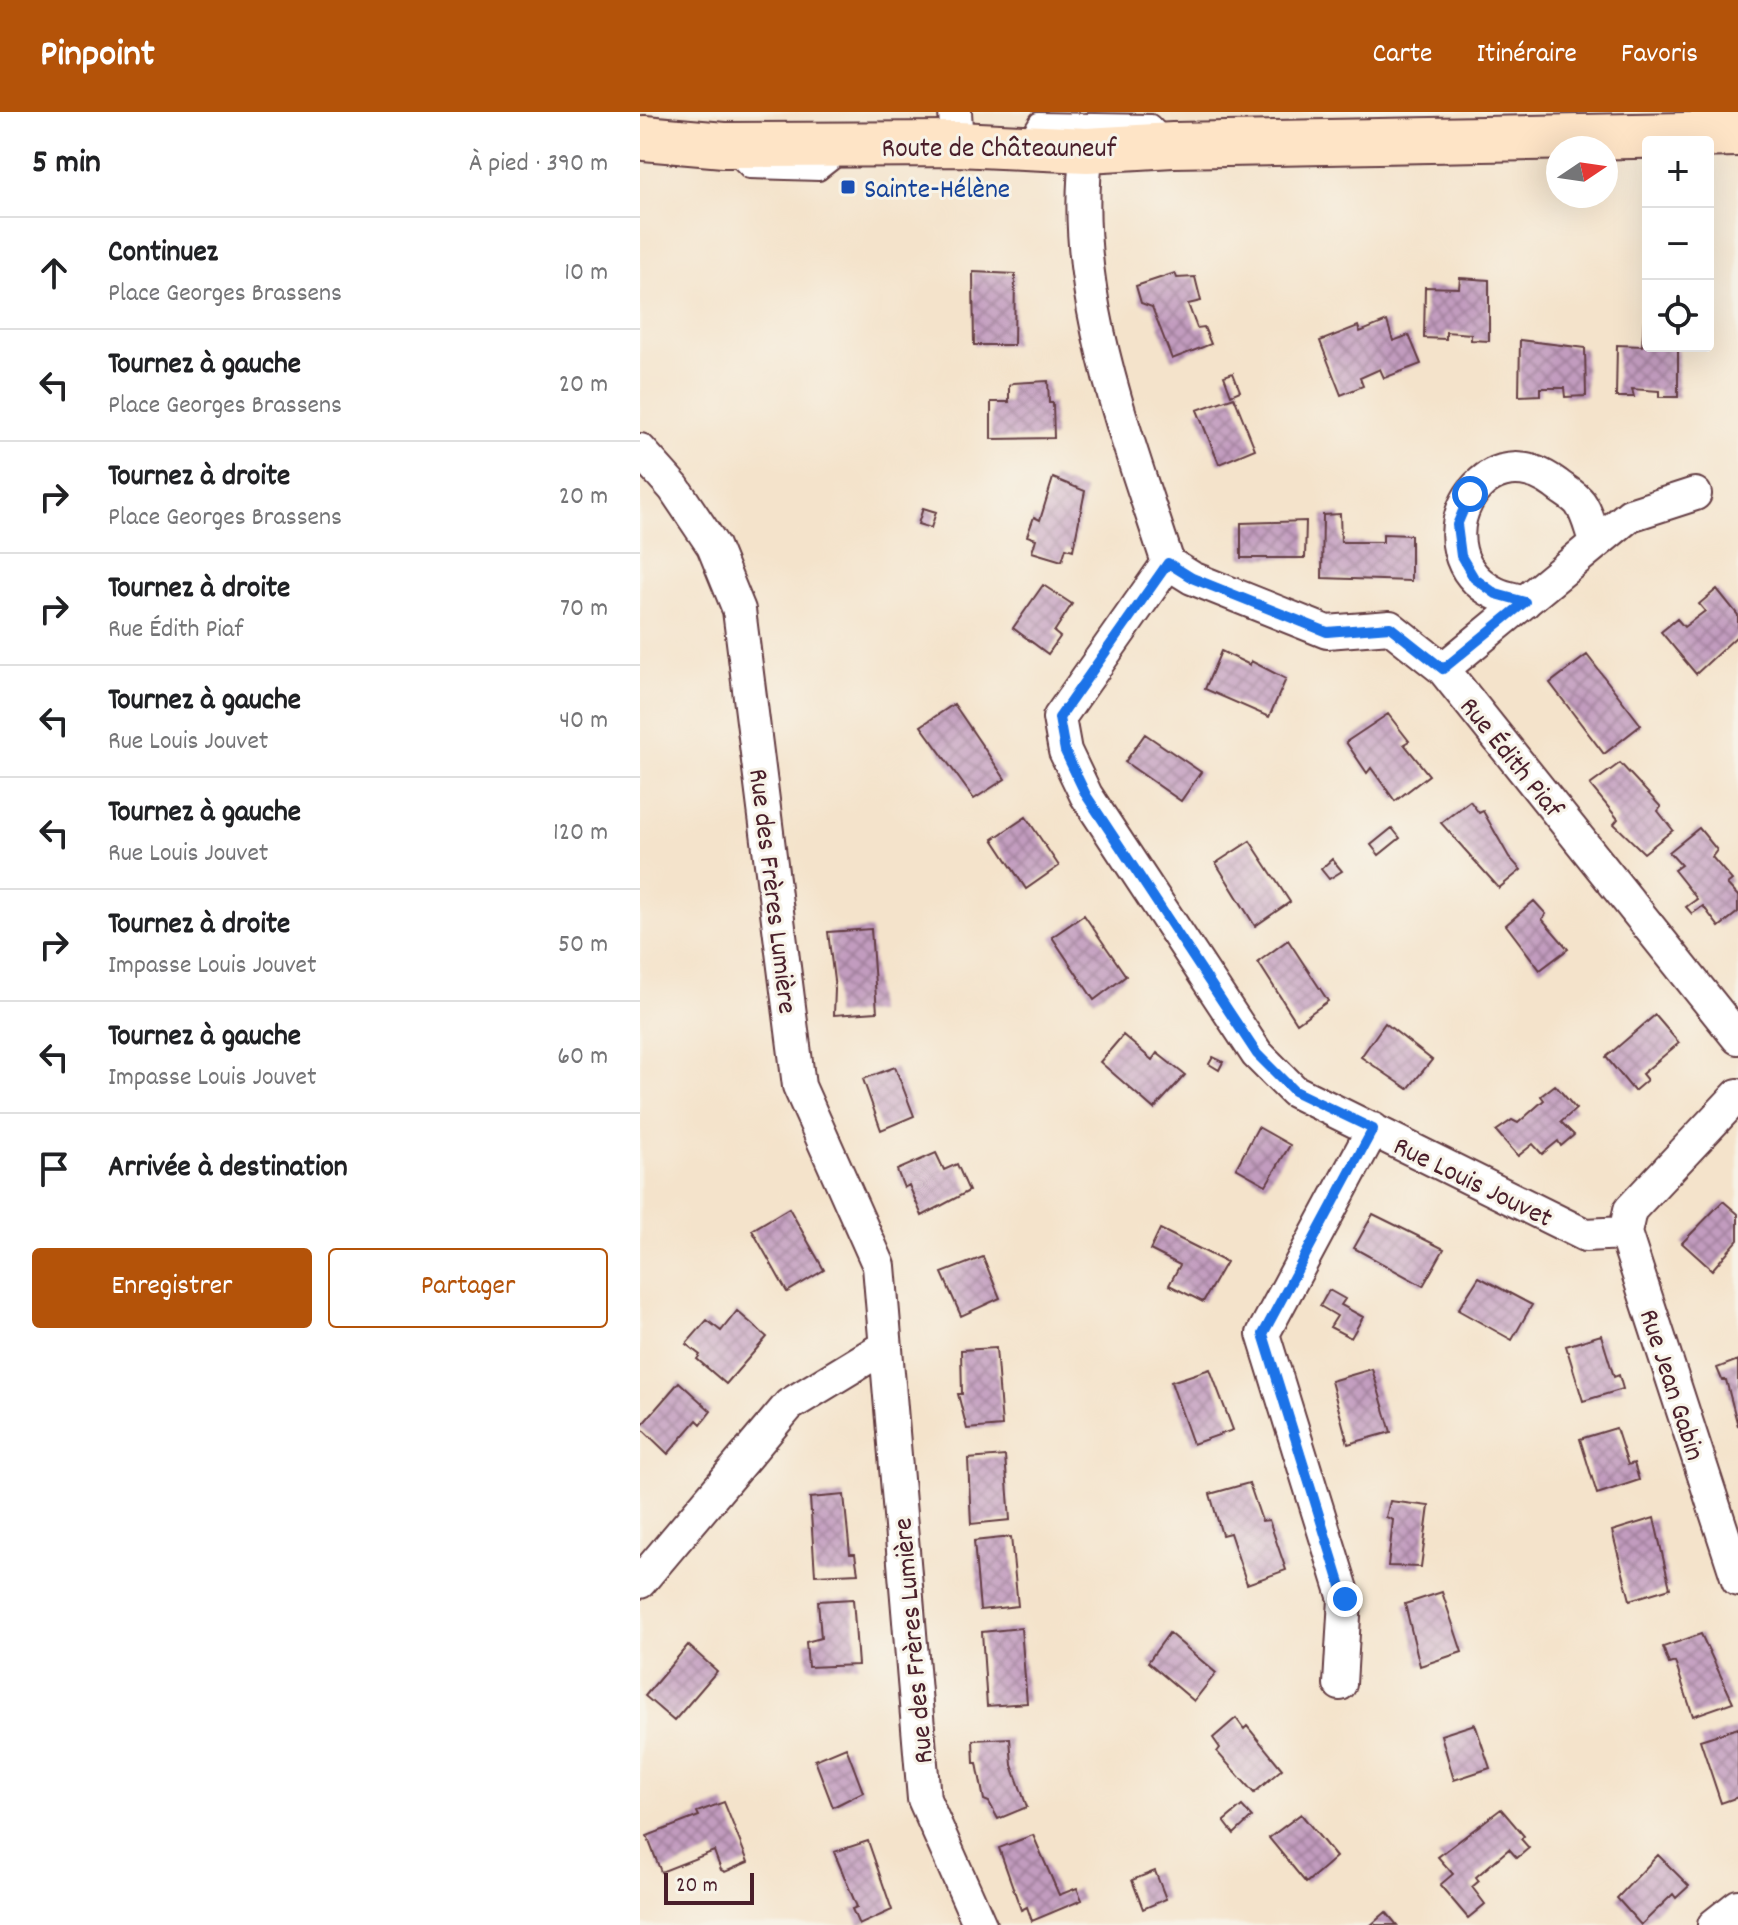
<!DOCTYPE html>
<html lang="fr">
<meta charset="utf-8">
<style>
:root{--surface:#fff;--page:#f6f6f6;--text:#202124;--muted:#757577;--line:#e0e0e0;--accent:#b45309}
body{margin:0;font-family:Dekko,sans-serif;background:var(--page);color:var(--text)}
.controls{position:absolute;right:24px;top:24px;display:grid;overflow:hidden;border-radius:8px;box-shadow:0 8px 32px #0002}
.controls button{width:72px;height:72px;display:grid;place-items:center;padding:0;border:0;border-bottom:2px solid var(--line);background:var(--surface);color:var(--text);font:40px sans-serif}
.compass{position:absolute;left:906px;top:24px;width:72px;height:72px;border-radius:50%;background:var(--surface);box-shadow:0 8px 32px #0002;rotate:77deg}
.scale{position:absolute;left:24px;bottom:20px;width:90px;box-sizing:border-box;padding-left:8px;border:4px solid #4a1f2b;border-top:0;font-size:22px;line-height:28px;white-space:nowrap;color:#4a1f2b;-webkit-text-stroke:6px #f7f3e8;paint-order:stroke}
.stop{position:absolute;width:24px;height:24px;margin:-18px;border:6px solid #1a73e8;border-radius:50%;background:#fff}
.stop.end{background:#1a73e8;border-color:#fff;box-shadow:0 2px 8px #0008}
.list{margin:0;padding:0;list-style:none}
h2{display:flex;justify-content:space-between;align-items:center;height:104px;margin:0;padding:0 32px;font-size:34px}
h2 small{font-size:26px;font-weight:400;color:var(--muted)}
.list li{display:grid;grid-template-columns:52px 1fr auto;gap:24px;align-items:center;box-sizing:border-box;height:112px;padding:0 32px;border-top:2px solid var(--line)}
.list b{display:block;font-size:30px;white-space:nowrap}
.list p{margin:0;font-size:26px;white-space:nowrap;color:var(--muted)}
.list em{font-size:26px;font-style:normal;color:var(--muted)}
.actions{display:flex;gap:16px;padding:24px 32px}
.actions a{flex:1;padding:18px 0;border:2px solid var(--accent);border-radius:8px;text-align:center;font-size:28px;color:var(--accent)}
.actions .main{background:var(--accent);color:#fff}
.icon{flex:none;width:44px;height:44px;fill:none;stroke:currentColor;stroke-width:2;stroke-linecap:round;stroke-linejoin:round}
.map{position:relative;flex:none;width:1098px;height:1813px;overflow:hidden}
header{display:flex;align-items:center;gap:48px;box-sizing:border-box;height:112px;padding:0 40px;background:var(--accent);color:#fff}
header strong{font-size:38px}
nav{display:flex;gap:44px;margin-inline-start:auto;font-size:28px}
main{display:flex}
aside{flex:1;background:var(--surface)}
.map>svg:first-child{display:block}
.building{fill:url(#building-cross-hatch)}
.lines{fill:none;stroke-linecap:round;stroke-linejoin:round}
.service-casing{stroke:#643c43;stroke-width:20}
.minor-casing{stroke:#643c43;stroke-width:36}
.secondary-casing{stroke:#643c43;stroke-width:48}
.service{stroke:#fff;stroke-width:16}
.minor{stroke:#fff;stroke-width:32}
.secondary{stroke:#fee4c6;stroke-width:44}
.route{stroke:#1a73e8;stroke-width:10}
.transit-dot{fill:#1a4fb4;stroke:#f7f3e8;stroke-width:3}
.labels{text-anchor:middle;stroke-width:6;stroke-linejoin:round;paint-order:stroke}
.street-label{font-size:28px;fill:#4a1f2b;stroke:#f7f3e8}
.transit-label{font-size:28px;fill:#164399;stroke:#f7f3e8;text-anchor:start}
</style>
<header>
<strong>Pinpoint</strong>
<nav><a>Carte</a><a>Itinéraire</a><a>Favoris</a></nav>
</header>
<main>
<aside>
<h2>5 min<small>À pied · 390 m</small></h2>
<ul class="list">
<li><svg class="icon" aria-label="ahead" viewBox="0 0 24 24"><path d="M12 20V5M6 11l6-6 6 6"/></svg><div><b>Continuez</b><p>Place Georges Brassens</p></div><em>10 m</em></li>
<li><svg class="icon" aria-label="left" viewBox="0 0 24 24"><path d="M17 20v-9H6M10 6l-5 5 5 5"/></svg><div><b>Tournez à gauche</b><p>Place Georges Brassens</p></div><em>20 m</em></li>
<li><svg class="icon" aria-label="right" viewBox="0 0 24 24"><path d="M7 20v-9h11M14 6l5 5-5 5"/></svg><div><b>Tournez à droite</b><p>Place Georges Brassens</p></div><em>20 m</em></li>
<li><svg class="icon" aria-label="right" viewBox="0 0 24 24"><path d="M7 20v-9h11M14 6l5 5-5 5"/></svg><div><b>Tournez à droite</b><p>Rue Édith Piaf</p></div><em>70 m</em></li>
<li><svg class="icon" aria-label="left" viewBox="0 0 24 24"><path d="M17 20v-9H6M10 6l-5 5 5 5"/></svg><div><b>Tournez à gauche</b><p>Rue Louis Jouvet</p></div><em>40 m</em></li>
<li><svg class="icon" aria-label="left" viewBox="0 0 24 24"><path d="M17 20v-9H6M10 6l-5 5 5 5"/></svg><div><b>Tournez à gauche</b><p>Rue Louis Jouvet</p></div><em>120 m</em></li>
<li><svg class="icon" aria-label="right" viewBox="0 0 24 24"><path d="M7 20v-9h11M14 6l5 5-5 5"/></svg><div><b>Tournez à droite</b><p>Impasse Louis Jouvet</p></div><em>50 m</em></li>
<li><svg class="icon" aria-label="left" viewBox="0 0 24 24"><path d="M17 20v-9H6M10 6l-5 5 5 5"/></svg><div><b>Tournez à gauche</b><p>Impasse Louis Jouvet</p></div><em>60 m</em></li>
<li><svg class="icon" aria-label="arrive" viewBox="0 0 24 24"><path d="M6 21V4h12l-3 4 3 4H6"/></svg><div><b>Arrivée à destination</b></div></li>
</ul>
<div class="actions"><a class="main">Enregistrer</a><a>Partager</a></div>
</aside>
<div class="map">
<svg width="1098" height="1813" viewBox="0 0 1098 1813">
<defs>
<pattern id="building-cross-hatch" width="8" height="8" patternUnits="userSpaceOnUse" patternTransform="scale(2)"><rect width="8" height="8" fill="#c29cbf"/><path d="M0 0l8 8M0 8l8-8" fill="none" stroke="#a07f9b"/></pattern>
</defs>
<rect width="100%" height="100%" fill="#f7f3e8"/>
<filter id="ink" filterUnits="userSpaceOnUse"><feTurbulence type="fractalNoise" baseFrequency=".0125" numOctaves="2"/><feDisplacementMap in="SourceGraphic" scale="16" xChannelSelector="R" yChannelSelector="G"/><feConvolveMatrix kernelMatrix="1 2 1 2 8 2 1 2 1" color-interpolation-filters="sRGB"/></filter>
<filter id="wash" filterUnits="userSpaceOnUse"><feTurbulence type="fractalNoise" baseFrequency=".006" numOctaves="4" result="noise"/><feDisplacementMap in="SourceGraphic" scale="32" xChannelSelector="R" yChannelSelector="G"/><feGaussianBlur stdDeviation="1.8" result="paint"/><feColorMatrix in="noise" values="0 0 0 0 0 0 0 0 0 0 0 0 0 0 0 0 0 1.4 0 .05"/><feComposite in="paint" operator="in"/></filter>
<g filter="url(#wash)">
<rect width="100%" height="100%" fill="#f4e3cb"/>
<g id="blocks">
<!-- building -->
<path class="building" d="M 333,160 L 375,162 L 374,233 L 334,233 Z
M 535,161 L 537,166 L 555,165 L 561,189 L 548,192 L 557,216 L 564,215 L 571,232 L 532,247 L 512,195 L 501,191 L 496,174 Z
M 820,166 L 849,168 L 849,229 L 831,228 L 831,222 L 806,220 L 806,227 L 784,226 L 785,175 L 819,176 Z
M 1004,207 L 1008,207 L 1008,234 L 1038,234 L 1038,285 L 1019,285 L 1019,279 L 992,277 L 994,285 L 976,285 L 977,233 L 1002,234 Z
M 747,209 L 753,229 L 769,223 L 781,252 L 744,266 L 740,257 L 720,266 L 723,274 L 701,283 L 680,229 L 718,214 L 720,220 Z
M 880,228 L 945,236 L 946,284 L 925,285 L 924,276 L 900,276 L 900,283 L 879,284 Z
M 593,261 L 600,279 L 591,283 L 584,264 Z
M 408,269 L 409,291 L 413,291 L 414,326 L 351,327 L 351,290 L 369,290 L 369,274 L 373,271 Z
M 594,285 L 615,337 L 579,352 L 557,298 Z
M 413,366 L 445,379 L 433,438 L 426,436 L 422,449 L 392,440 L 396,427 L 387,424 L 394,405 L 400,408 Z
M 283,396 L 296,400 L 291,416 L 278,412 Z
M 700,402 L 701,430 L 743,430 L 743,422 L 771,423 L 771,469 L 682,466 L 683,403 Z
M 666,409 L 665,446 L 601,446 L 601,411 Z
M 403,473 L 432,492 L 414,520 L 420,525 L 408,542 L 373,516 Z
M 1077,477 L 1098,503 L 1098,523 L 1056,562 L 1021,520 L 1037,507 L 1044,515 L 1065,499 L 1059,492 Z
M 581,539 L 610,553 L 611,549 L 646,567 L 629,605 L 565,577 Z
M 947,543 L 1001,613 L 964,642 L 910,571 Z
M 314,592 L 365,667 L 334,687 L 281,614 Z
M 748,602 L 769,629 L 764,632 L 789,663 L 755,689 L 731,656 L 727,661 L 706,630 Z
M 505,622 L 561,660 L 541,689 L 485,650 Z
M 980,651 L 1021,695 L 1018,699 L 1033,718 L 1004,741 L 974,712 L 978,707 L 950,673 Z
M 830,689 L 839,701 L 843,699 L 869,745 L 881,758 L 859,776 L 801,711 Z
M 386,705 L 419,754 L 386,777 L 353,727 Z
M 752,716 L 760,726 L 739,743 L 731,733 Z
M 1059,716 L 1077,738 L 1072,745 L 1092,768 L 1087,772 L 1098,784 L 1098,800 L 1079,815 L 1063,794 L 1052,802 L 1046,795 L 1057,787 L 1034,758 L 1041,753 L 1029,740 Z
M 610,729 L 650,790 L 615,814 L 576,751 Z
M 692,747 L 702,759 L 689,767 L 681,757 Z
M 894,789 L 906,802 L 902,807 L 928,837 L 900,858 L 866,813 Z
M 444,803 L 486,864 L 454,888 L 412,825 Z
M 231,817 L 237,900 L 194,903 L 195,877 L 188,820 Z
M 648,828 L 688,889 L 657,911 L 618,850 Z
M 1015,903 L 1039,931 L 1002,962 L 1007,968 L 994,979 L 966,945 Z
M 745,911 L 792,948 L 768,977 L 721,945 Z
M 483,923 L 512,948 L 517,941 L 545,963 L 514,997 L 460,950 Z
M 573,945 L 583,950 L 579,958 L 569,952 Z
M 255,955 L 274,1004 L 241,1018 L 223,967 Z
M 915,973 L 936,997 L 921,1010 L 934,1023 L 921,1034 L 918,1029 L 902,1042 L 893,1032 L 878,1044 L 856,1019 L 872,1008 L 878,1011 L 904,988 L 901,984 Z
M 618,1015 L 650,1033 L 626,1073 L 596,1056 Z
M 296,1041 L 304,1058 L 317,1052 L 329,1079 L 282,1104 L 269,1073 L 264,1076 L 257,1058 Z
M 1083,1089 L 1098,1102 L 1098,1128 L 1072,1158 L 1042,1131 Z
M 149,1096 L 184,1158 L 147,1180 L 112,1118 Z
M 733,1102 L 804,1137 L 783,1174 L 714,1136 Z
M 520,1117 L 586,1150 L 563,1190 L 529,1173 L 540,1153 L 510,1138 Z
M 343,1145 L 360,1186 L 321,1204 L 302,1161 Z
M 839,1165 L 892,1193 L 872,1228 L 818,1198 Z
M 689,1178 L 705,1187 L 701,1193 L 723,1205 L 711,1226 L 690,1215 L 697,1204 L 680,1194 Z
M 97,1199 L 127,1225 L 86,1272 L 57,1247 L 60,1243 L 46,1232 L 67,1208 L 81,1219 Z
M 961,1223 L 974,1265 L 979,1263 L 983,1277 L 943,1289 L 926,1234 Z
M 356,1236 L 362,1314 L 327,1317 L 318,1282 L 322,1282 L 321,1238 Z
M 1098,1248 L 1098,1314 L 1086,1268 L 1082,1268 L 1077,1256 Z
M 570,1257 L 593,1318 L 553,1332 L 531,1270 Z
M 732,1257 L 751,1320 L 708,1332 L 691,1269 Z
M 39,1270 L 71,1299 L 61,1312 L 57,1308 L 28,1342 L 0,1315 Z
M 976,1316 L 988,1353 L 994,1351 L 999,1368 L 957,1382 L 940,1327 Z
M 365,1344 L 370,1408 L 331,1412 L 328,1347 Z
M 609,1371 L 622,1409 L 629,1408 L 646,1458 L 607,1472 L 590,1421 L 582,1423 L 570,1382 Z
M 204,1383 L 210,1442 L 215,1442 L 218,1461 L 175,1463 L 170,1386 Z
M 750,1389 L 789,1394 L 781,1455 L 748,1454 L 753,1408 L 746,1405 Z
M 1014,1406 L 1030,1476 L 990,1488 L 972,1419 Z
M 371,1425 L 378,1494 L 340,1498 L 334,1429 Z
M 802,1480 L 822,1540 L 780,1554 L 765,1492 Z
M 213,1487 L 218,1553 L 168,1555 L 166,1530 L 181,1526 L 178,1489 Z
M 381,1516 L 387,1591 L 347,1594 L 342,1520 Z
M 529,1521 L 576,1561 L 554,1589 L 508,1550 Z
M 1061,1522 L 1093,1590 L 1053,1604 L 1035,1550 L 1029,1552 L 1023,1535 Z
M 48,1533 L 77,1559 L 34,1609 L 5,1584 Z
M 596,1606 L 604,1617 L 607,1614 L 642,1657 L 614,1681 L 577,1640 L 580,1636 L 573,1626 Z
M 835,1612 L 850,1656 L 814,1668 L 801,1623 Z
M 1098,1616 L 1098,1685 L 1081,1691 L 1060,1628 Z
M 370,1626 L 372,1653 L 387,1695 L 358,1707 L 349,1690 L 344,1688 L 337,1651 L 334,1651 L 333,1628 Z
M 206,1635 L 223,1680 L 193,1695 L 175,1648 Z
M 84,1690 L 108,1750 L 85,1760 L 81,1758 L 74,1739 L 21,1760 L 7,1724 L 59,1704 L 57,1700 Z
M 602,1694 L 612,1705 L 594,1722 L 584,1709 Z
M 861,1697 L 884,1724 L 881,1727 L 889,1736 L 877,1746 L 869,1737 L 836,1765 L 839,1769 L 832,1775 L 845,1792 L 828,1806 L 800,1773 L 813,1762 L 798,1745 Z
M 661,1702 L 696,1745 L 666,1771 L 629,1726 Z
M 393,1723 L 419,1783 L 437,1776 L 442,1788 L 392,1809 L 387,1795 L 381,1798 L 359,1736 Z
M 228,1729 L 252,1798 L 219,1813 L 212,1797 L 217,1795 L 194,1740 Z
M 1018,1743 L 1049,1774 L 1036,1786 L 1033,1782 L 1001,1813 L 977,1786 Z
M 515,1759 L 526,1787 L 503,1797 L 492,1768 Z
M 746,1800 L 757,1813 L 731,1813 Z"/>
</g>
</g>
<g filter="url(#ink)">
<use href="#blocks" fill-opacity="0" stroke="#643c43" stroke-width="2"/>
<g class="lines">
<defs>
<path id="service" d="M 384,31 L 398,9 L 511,11 L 526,26
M 91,40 L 109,58 L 179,60 L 202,42"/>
<path id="minor" d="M 315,0 L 317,32
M 447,38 C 428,176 486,321 528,451 L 552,466 L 687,520 L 750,515 L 803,557 L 1098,926
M 0,338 L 34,376 L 73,434 L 99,498 L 159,974 L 239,1154 L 284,1687 L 340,1813
M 528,451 L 419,606 L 425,639 L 446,683 L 617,942 L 654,979 L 945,1123 L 985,1121
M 885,490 C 876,487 864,486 855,481 C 776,441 838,314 916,372 C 923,378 935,384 940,391 C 948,402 951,419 956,431
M 803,557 L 990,403 L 1055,382
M 1098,983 L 990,1098 L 985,1121 L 1098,1468
M 0,1470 L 149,1293 L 246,1234
M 700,1572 L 705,1487 L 623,1222 L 733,1017
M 1074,1813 L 1098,1794"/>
<path id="secondary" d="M 4,26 L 84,33 L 317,32 L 447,38 L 533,33 L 1098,22"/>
</defs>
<!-- service casing -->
<use href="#service" class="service-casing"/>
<!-- minor casing -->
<use href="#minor" class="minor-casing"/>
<!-- secondary casing -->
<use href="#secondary" class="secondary-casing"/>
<!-- service -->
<use href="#service" class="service"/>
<!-- minor -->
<use href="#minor" class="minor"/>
<!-- secondary -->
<use href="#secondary" class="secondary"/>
</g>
</g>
<g class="lines" filter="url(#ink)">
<!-- route -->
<path class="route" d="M 705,1487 L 623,1222 L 733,1017 L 654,979 L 617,942 L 446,683 L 425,639 L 419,606 L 528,451 L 552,466 L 687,520 L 750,515 L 803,557 L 885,490 L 856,482 L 834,466 L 821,444 L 817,413 L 830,382"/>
</g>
<!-- markers -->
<rect class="transit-dot" x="200" y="67" width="16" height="16" rx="4"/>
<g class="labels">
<!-- street labels -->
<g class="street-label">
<text x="359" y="44">Route de Châteauneuf</text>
<text transform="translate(873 644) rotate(51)" y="10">Rue Édith Piaf</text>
<text transform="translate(135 779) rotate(83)" y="10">Rue des Frères Lumière</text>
<text transform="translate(834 1068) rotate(26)" y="10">Rue Louis Jouvet</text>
<text transform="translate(1034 1272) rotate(72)" y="10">Rue Jean Gabin</text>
<text transform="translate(271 1529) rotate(-95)" y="10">Rue des Frères Lumière</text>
</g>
<!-- transit labels -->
<g class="transit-label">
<text x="224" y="85">Sainte-Hélène</text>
</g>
</g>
</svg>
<div class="controls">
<button>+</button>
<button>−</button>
<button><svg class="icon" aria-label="locate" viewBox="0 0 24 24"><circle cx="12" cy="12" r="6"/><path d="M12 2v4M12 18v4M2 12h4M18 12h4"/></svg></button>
</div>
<svg class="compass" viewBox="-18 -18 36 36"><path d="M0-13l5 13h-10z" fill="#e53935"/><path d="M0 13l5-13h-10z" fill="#757577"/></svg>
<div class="scale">20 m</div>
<div class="stop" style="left:830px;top:382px"></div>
<div class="stop end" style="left:705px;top:1487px"></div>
</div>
</main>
